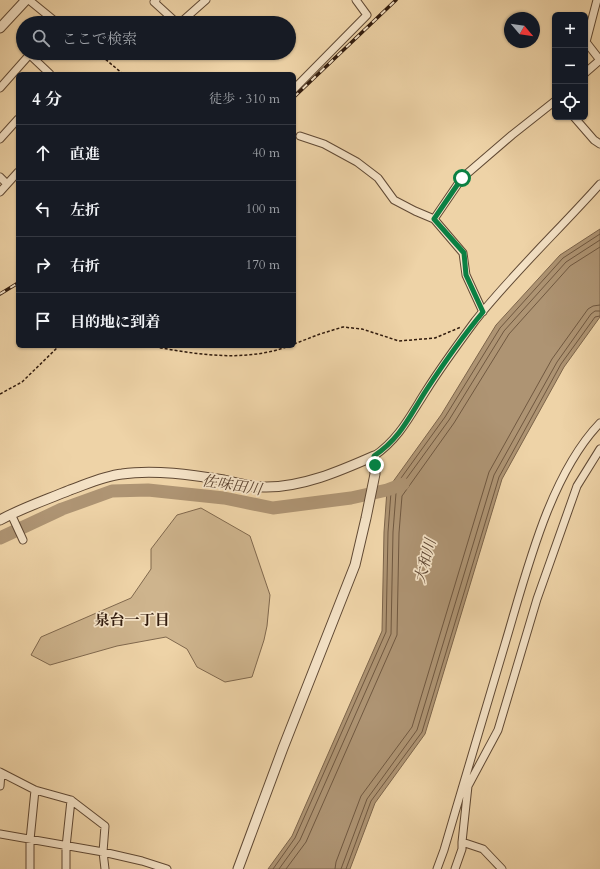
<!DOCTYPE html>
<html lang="ja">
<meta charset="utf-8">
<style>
:root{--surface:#171b24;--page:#20242c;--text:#f1f3f6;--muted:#9ea1a6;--line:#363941}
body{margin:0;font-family:Cardo,"Noto Serif JP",serif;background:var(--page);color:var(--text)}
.controls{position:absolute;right:12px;top:12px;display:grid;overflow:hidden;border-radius:6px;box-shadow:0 1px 3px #0004}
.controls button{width:36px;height:36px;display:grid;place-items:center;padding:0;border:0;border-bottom:1px solid var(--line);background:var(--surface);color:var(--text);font:20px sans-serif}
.compass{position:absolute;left:504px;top:12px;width:36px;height:36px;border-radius:50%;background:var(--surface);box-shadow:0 1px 3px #0004;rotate:119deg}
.stop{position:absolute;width:12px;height:12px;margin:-9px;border:3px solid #0b8043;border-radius:50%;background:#fff}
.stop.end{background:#0b8043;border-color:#fff;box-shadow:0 1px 4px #0008}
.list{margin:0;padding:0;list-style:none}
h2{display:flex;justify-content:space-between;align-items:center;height:52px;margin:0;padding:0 16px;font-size:17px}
h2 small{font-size:13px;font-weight:400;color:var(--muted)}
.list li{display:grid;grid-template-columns:26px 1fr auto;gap:12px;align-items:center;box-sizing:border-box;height:56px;padding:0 16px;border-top:1px solid var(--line)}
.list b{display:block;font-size:15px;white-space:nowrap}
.list em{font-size:13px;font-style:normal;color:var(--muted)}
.icon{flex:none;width:22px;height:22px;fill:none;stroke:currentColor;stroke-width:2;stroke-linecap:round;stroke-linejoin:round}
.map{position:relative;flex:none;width:600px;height:869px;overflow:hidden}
.search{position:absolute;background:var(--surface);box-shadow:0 1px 3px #0004;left:16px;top:16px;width:280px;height:44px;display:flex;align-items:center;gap:10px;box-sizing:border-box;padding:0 14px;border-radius:22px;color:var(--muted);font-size:15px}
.panel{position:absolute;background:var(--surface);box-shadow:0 1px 3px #0004;left:16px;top:72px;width:280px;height:276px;border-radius:6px}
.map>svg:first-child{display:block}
.green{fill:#ceb48d;stroke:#80684d}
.water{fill:#ae9473;stroke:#7c644a}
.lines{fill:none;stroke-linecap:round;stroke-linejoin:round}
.shore{stroke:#705840;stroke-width:1}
.river{stroke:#ae9473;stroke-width:13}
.minor-casing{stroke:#604934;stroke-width:9}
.tertiary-casing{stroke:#604934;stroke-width:11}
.path{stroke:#311b0d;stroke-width:1.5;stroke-dasharray:3 2;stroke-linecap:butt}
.minor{stroke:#f4e2c6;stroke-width:7}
.tertiary{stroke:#f4e2c6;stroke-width:9}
.rail-casing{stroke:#311b0d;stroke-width:3.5}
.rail{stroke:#f4e2c6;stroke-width:2;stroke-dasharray:6;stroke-linecap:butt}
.route{stroke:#0b8043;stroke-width:5}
.labels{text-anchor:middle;stroke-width:3.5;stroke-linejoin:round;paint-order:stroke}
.water-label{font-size:15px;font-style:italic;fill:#5d4531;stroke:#f4e2c6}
.neighbourhood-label{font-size:15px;font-weight:bold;fill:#311b0d;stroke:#f4e2c6}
</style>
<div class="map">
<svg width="600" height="869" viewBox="0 0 600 869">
<rect width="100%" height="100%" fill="#eed3a7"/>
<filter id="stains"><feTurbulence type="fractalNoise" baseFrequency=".005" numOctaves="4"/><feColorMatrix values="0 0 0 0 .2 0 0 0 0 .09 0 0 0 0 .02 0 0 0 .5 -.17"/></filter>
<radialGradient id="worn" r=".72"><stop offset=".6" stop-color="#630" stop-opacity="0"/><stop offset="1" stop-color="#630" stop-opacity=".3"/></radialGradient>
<!-- green -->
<path class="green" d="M 201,508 L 250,536 L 270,595 L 267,626 L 264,640 L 252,677 L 225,682 L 197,667 L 187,649 L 166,637 L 117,646 L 50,665 L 31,655 L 41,637 L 131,598 L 151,569 L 151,549 L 177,515 Z"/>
<!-- water -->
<path class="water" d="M 600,229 L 600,317 L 564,367 L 502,479 L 425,734 L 375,803 L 350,869 L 268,869 L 292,836 L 382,631 L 384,532 L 387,490 L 441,415 L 496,325 L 560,255 Z"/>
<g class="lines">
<!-- shore -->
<path class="shore" d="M 273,869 L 295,838 L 386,632 L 388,532 L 391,492 L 445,417 L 500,328 L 563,258 L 600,234
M 279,869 L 300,840 L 391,634 L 393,532 L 396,493 L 449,420 L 504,331 L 566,262 L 600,240
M 286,869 L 306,842 L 397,635 L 399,533 L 402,496 L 454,423 L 509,334 L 570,266 L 600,247
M 335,869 L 336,862 L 361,796 L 412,727 L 489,472 L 552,359 L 588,309 L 593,306 L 600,305
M 341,869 L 367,799 L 417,730 L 494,475 L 557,362 L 591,314 L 595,311 L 600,311
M 346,869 L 371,801 L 422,732 L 499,477 L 561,364 L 595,317 L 600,316"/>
<!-- river -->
<path class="river" d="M 0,538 L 62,509 L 112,491 L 148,490 L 224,498 L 273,508 L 351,498 L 387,490 L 403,484"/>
<defs>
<path id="minor" d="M 29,0 L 56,22 L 56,23
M 156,0 L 154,2 L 177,23
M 597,0 L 586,42 L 600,60
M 180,23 L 206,0
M 30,55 L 50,74
M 585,73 L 600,60
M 0,88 L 31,53
M 294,89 L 367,15 L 356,0
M 574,117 L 594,140 L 600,144
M 300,136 L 324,144 L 357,162 L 378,178 L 394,200 L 415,211 L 434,219 L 463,253 L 466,275 L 483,312
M 0,139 L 18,119
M 0,177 L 7,184
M 0,192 L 18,172
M 434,219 L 462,178 L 512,135 L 555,101
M 374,456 C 399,439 410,416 426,391 C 441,367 458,344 475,321 C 513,273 559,230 600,184
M 11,514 L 23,540
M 0,772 L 35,790 L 71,800 L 105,826 L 103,852 L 105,869
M 0,786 L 1,773
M 0,834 L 103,852 L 142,861 L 167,869
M 30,869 L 30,840 L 35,790
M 66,869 L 66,847 L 71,800
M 437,869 L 444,850 C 464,781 485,712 505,644 C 526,574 549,476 600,423
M 455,869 L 462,849 L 462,842
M 502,869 L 483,849 L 462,842 L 468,786 L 498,730 L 537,599 L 577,486 L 600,449"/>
<path id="tertiary" d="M 0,28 L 26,0
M 0,520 C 22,508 46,500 70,490 C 87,484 104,476 122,474 C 154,469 193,475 224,480 C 237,483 250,487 263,487 C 301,488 340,471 374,456 L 375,474 L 366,518 L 355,565 L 283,748 L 238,869"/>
</defs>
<!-- minor casing -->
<use href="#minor" class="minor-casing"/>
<!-- tertiary casing -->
<use href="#tertiary" class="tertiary-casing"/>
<!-- path -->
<path class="path" d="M 98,53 L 123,74
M 294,344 L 320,334 L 343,327 L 362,329 L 399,341 L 435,338 L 461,327
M 150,346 C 195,354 244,363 289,346
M 0,394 L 22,382 L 59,346"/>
<!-- minor -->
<use href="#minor" class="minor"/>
<!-- tertiary -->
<use href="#tertiary" class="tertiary"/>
<defs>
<path id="rail" d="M 294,97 L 396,0
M 0,294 L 18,283"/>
</defs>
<!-- rail casing -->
<use href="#rail" class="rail-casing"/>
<!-- rail -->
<use href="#rail" class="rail"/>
</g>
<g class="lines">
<!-- route -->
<path class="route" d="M 375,465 L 374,456 C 401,438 410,415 427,389 C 444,363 463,336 483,312 L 466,275 L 464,253 L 434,219 L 462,178"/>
</g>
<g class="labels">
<!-- water labels -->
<g class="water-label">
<text transform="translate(232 485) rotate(9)" y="5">佐味田川</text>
<text transform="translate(425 561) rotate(-75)" y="5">大和川</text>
</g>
<!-- neighbourhood labels -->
<g class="neighbourhood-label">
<text x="132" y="625">泉台一丁目</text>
</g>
</g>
<rect width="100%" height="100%" filter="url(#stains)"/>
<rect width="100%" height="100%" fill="url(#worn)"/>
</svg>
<div class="controls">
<button>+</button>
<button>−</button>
<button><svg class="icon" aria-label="locate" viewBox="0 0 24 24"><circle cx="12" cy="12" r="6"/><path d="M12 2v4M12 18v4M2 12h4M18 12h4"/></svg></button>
</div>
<svg class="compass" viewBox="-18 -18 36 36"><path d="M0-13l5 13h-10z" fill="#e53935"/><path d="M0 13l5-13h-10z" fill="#9ea1a6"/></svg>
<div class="stop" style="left:462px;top:178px"></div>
<div class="stop end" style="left:375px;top:465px"></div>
<div class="search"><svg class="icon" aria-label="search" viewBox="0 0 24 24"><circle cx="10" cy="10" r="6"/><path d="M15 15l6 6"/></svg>ここで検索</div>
<section class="panel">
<h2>4 分<small>徒歩 · 310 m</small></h2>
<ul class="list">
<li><svg class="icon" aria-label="ahead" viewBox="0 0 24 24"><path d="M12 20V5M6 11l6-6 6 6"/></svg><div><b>直進</b></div><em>40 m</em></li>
<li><svg class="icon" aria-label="left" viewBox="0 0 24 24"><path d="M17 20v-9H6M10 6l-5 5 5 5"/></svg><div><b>左折</b></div><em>100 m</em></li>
<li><svg class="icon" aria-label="right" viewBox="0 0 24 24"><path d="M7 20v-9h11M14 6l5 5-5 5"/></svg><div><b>右折</b></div><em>170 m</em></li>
<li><svg class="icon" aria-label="arrive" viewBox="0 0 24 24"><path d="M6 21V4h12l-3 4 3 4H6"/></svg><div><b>目的地に到着</b></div></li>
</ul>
</section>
</div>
